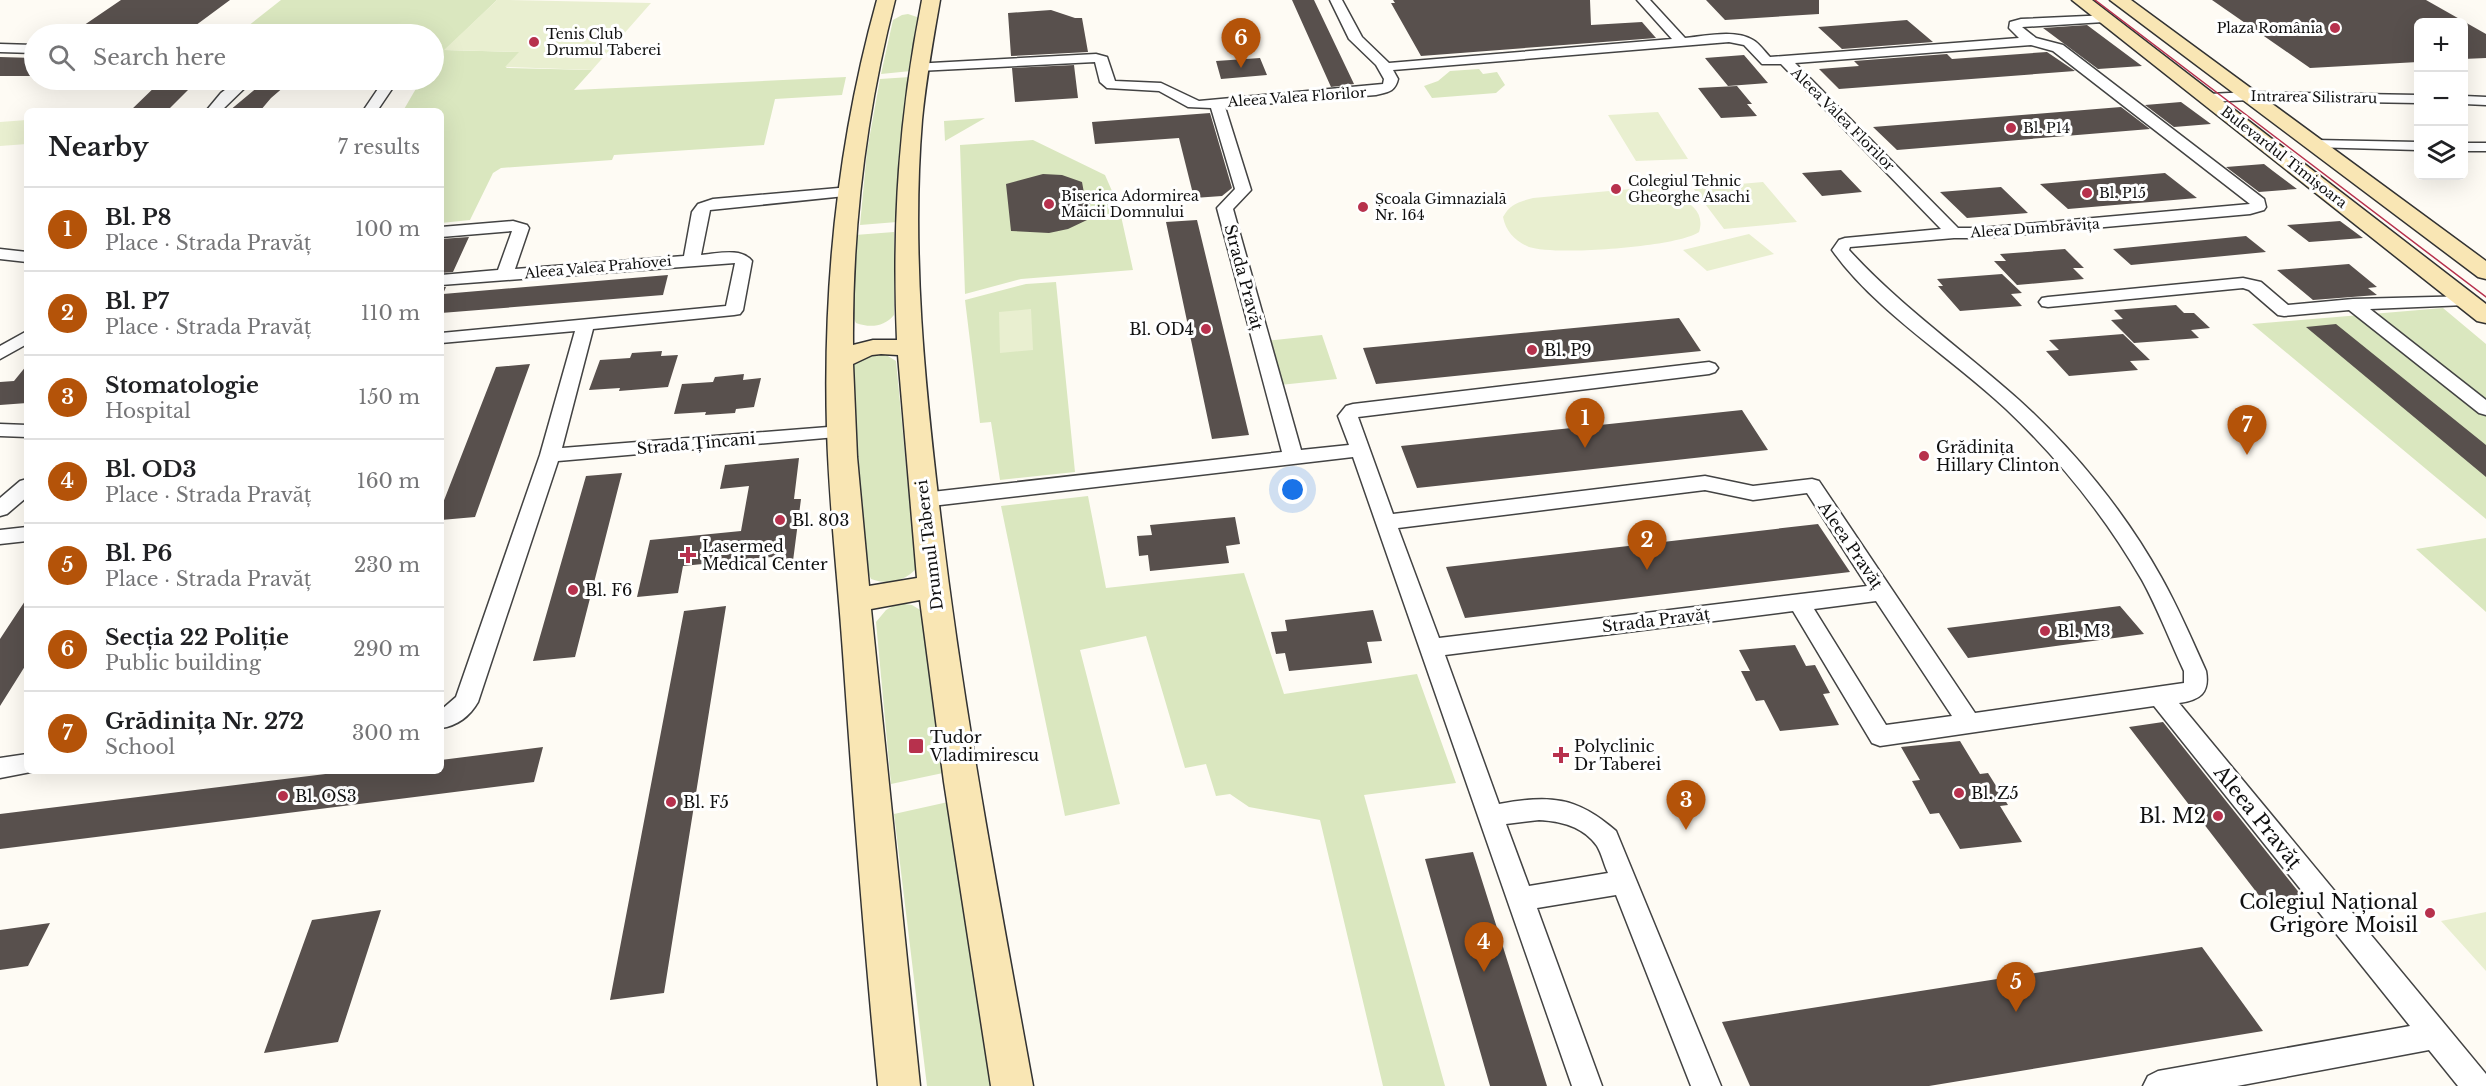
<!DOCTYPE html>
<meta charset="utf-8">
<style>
:root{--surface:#fff;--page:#f2f2f2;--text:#202124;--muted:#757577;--line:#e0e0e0;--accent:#b45309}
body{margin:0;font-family:"Libre Baskerville",serif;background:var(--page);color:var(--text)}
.controls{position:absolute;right:18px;top:18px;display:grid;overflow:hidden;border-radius:9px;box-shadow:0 6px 24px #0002}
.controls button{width:54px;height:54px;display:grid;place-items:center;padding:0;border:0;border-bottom:2px solid var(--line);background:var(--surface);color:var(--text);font:30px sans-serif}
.you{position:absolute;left:1293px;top:490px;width:21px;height:21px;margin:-15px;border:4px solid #fff;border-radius:50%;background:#1a73e8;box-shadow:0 0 0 9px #1a73e833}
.badge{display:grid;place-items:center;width:39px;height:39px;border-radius:50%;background:var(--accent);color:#fff;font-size:20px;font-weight:700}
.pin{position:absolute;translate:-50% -50px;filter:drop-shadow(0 2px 3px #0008)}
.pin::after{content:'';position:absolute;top:32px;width:21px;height:18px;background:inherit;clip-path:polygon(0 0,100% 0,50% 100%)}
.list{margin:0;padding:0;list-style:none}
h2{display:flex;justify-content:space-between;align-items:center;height:78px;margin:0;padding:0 24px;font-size:26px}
h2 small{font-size:20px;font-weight:400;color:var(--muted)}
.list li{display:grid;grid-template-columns:39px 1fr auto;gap:18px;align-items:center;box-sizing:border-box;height:84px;padding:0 24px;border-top:2px solid var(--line)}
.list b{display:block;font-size:22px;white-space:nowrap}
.list p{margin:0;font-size:20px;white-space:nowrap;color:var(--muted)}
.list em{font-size:20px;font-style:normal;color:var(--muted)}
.icon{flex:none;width:33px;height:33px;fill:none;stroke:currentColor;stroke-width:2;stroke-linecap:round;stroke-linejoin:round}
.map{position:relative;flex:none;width:2486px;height:1086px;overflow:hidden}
.search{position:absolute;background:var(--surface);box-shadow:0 6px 24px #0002;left:24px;top:24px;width:420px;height:66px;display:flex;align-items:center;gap:15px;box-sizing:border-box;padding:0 21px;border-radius:33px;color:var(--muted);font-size:22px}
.panel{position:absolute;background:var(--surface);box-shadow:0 6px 24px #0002;left:24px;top:108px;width:420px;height:666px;border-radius:9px}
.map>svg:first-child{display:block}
.green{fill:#dae7bf}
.pitch{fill:#e9efd0}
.building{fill:#58504d}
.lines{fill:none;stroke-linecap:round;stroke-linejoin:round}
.minor-casing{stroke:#434343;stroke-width:3}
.secondary-casing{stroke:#323232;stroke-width:3}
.minor{fill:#fff;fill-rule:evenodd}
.secondary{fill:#f9e6b4;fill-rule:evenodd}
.tram{stroke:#b7314d;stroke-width:1.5}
.poi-dot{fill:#b7314d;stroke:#fff;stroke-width:2}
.labels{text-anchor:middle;stroke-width:6;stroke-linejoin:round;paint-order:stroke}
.far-poi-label{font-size:14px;fill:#101010;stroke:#fff;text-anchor:start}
.far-street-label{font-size:14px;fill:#101010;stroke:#fff}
.street-label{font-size:16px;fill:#101010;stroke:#fff}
.poi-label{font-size:16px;fill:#101010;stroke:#fff;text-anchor:start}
.near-poi-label{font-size:20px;fill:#101010;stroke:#fff;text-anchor:end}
.near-street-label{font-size:20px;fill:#101010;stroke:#fff}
</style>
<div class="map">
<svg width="2486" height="1086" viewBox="0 0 2486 1086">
<rect width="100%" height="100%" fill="#fefbf4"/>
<!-- green -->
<path class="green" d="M 281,0 L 497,0 L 445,50 L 520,52 L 506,68 L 592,70 L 574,90 L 846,77 L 842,95 L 775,99 L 764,145 L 614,155 L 612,160 L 501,168 L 493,173 L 470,220 L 441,223 L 441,111 L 403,111 L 421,80 L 434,80 L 436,55 L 434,54 L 434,34 L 238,34 Z
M 908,14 L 920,18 L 911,71 L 881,74 L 893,20 L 902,15 Z
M 1479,69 L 1483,74 L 1497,72 L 1505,85 L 1496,93 L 1432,98 L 1424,86 L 1438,81 L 1450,71 Z
M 910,77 L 897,222 L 860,225 L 867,151 L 880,79 Z
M 985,118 L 945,141 L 944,121 Z
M 1033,140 L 1105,175 L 1119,207 L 1133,270 L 1021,279 L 965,294 L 960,145 Z
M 894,232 L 894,315 C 884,327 870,328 856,323 L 853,317 L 855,235 Z
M 1056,282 L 1075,472 L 1000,480 L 991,422 L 980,423 L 965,300 L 1026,284 Z
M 2443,308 L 2486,344 L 2486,519 L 2252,324 Z
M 1322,335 L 1337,379 L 1280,385 L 1266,341 Z
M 883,353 L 896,361 L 916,569 C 903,582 888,585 871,579 L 867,570 L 851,367 L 861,356 Z
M 1088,496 L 1106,588 L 1244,573 L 1284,694 L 1417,674 L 1456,783 L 1364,795 L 1445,1086 L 1383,1086 L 1320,820 L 1249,807 L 1230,794 L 1216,796 L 1206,764 L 1185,768 L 1146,636 L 1080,650 L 1120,804 L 1065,816 L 1001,506 Z
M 2486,538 L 2486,612 L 2416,549 Z
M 898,603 L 912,605 L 922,611 L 943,773 L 891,784 L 876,622 L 886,610 Z
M 948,802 L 991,1086 L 927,1086 L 894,814 Z"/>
<!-- pitch -->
<path class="pitch" d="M 497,0 L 509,0 L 651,3 L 592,70 L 505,67 L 519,52 L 444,50 Z
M 1658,112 L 1688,159 L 1636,161 L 1608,115 Z
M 27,120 L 27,144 L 0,146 L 0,122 Z
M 1763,182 L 1797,222 L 1724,229 L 1693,188 Z
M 1642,188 C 1665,193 1709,200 1699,232 C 1678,247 1555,256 1529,247 C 1515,241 1506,232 1503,217 C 1510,204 1518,202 1533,198 Z
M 1749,234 L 1774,254 L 1707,271 L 1683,250 Z
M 1031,309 L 1033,350 L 1000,353 L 999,312 Z
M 2486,912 L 2486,971 L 2441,921 Z"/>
<!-- building -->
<path class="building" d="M 121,0 L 230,0 L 184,34 L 71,34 Z
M 1292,0 L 1314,0 L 1354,84 L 1331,87 Z
M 1393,0 L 1590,0 L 1591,25 L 1642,22 L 1656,38 L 1421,56 L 1391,3 L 1395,3 Z
M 1706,0 L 1819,0 L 1819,14 L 1725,20 Z
M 2212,0 L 2426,0 L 2486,34 L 2486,58 L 2463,59 L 2463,22 L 2418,22 L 2418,62 L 2310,68 Z
M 1051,10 L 1075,18 L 1082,18 L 1088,52 L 1011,56 L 1008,13 Z
M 1907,20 L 1933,42 L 1842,49 L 1818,27 Z
M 2087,25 L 2142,66 L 2098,69 L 2043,28 Z
M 2047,52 L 2075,71 L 1839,89 L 1819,69 L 1859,66 L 1854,61 L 1947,54 L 1952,59 Z
M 1744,55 L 1768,83 L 1728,86 L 1705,58 Z
M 0,57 L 34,58 L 34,76 L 0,76 Z
M 1260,58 L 1267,75 L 1221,79 L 1216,61 Z
M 1074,65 L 1078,98 L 1015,102 L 1012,68 Z
M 162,80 L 198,80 L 167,111 L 130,111 Z
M 266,80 L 292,80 L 271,98 L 260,111 L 229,111 Z
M 1737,86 L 1752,104 L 1747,104 L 1757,116 L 1721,118 L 1698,88 Z
M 2181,102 L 2211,124 L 2174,127 L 2145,105 Z
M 2121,107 L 2150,129 L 1897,150 L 1873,127 Z
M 1210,113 L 1232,188 L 1222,196 L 1194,198 L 1179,138 L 1095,144 L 1092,122 Z
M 2264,164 L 2273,171 L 2297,189 L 2259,192 L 2226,167 Z
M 1841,170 L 1862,192 L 1822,196 L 1802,173 Z
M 2165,173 L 2197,198 L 2068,209 L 2040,184 Z
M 1043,174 L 1062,175 L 1082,182 L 1084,193 L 1095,200 L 1086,207 L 1087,220 L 1068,229 L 1049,233 L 1011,231 L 1006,184 Z
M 2001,187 L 2028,213 L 1967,218 L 1940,192 Z
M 1197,220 L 1249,435 L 1212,439 L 1166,222 Z
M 2340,221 L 2363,238 L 2309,242 L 2287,225 Z
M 2246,236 L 2266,252 L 2131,265 L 2113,249 Z
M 469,237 L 453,272 L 441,273 L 441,239 Z
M 2065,249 L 2084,268 L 2073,268 L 2084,279 L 2017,285 L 1994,261 L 2006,261 L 2000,254 Z
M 2349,264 L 2377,287 L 2368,288 L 2377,295 L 2313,300 L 2277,270 Z
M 2002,274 L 2022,293 L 2011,294 L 2022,306 L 1960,311 L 1938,286 L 1943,286 L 1937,279 Z
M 668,275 L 663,295 L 441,313 L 441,287 L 446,287 L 443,294 Z
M 2176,305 L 2184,313 L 2194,313 L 2210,328 L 2191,330 L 2199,338 L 2134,343 L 2111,320 L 2123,319 L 2114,310 Z
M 1679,318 L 1701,351 L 1376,384 L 1363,348 Z
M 2336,324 L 2486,445 L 2486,477 L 2306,327 Z
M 2123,334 L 2150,360 L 2130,361 L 2138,370 L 2069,376 L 2046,351 L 2059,350 L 2049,340 Z
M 662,351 L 661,356 L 678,355 L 668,387 L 619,391 L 620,388 L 589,390 L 600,360 L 630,358 L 632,353 Z
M 530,364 L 475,517 L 441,520 L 441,508 L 496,367 Z
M 27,365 L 27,403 L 0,405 L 0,382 L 14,381 Z
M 744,374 L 743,380 L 761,378 L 754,407 L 736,409 L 735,413 L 705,415 L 706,412 L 674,414 L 682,384 L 713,382 L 715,377 Z
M 1742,410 L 1768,450 L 1417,488 L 1401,446 Z
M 799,458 L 794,499 L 801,499 L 793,561 L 771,564 L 772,557 L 683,566 L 678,593 L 637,597 L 650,540 L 741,531 L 749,486 L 720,489 L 725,465 Z
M 622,473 L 575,657 L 533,661 L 586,476 Z
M 1235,517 L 1240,544 L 1226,546 L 1229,563 L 1150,571 L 1148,555 L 1139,556 L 1137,536 L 1152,535 L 1150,525 Z
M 1818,524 L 1850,572 L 1465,618 L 1446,567 Z
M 27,598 L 27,663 L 0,706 L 0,639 Z
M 726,606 L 664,993 L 610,1000 L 684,611 Z
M 2120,606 L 2144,634 L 1968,658 L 1947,628 Z
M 1373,610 L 1382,641 L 1367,642 L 1372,663 L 1289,671 L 1285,653 L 1276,654 L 1271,632 L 1287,631 L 1285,620 Z
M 1795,645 L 1806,666 L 1815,665 L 1830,693 L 1823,694 L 1839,725 L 1780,731 L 1764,700 L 1756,701 L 1741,671 L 1750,671 L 1739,650 Z
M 2163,722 L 2309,905 L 2271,911 L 2129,727 Z
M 1960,741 L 1980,774 L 1988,773 L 2008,805 L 2000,806 L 2022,842 L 1960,849 L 1939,813 L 1930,814 L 1912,781 L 1920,780 L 1901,747 Z
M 543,747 L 534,782 L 0,849 L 0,814 L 350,771 L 441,771 L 441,760 Z
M 1473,852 L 1547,1086 L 1490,1086 L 1425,859 Z
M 381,910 L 338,1042 L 264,1053 L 312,920 Z
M 50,923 L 28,966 L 0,970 L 0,930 Z
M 2202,947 L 2263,1031 L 1929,1086 L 1750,1086 L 1722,1022 Z"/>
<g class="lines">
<defs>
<path id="minor" d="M 1330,0 L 1342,0 L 1362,37 L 1389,63 L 1672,39 L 1637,0 L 1650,0 L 1685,38 C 1705,36 1735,29 1753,40 C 1759,43 1765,52 1770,57 L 2019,38 L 2009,28 L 2010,22 L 2021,19 L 2109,15 L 2110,18 L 2109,21 L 2104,22 L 2022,27 L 2036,38 L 2063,45 L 2264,199 L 2266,207 L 2264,210 L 2250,214 L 1981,238 L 1954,238 L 1850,247 L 1849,250 C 1900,306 1962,349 2019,400 C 2074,450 2125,512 2161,577 C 2178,607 2192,640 2206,671 C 2210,693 2200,700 2179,703 L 2486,1074 L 2486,1086 L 2458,1086 L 2429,1050 L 2237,1086 L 2143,1086 L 2148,1076 L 2158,1071 L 2410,1026 L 2154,706 L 1880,746 L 1872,743 L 1793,611 L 1445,655 L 1499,804 C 1550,795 1576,796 1616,831 L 1721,1086 L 1691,1086 L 1616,895 L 1537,908 L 1602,1086 L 1572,1086 L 1353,457 L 923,507 L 916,505 L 913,500 L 916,495 L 923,493 L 1282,452 L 1217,208 L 1235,189 L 1211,108 L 1188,107 L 1159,91 L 1107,88 L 1100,82 L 1095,62 L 918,71 L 913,70 L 911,67 L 913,64 L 1096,54 L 1107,57 L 1115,81 L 1161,83 L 1199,101 L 1383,84 L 1384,79 L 1376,65 L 1349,39 ZM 1729,42 L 1744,45 L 1762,64 L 1781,64 L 1941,229 L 1845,238 L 1839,240 L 1832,250 C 1875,311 1952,358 2006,409 C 2059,459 2106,518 2142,580 C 2158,609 2170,641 2184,671 L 2184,683 L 1975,713 L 1819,481 L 1812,479 L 1753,486 L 1705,476 L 1393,514 L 1358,417 L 1709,374 L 1715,372 L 1718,368 L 1715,364 L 1709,362 L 1353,404 L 1346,406 L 1338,416 L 1349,445 L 1301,450 L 1233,209 L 1251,190 L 1225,107 L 1376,95 C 1388,92 1395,92 1398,79 L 1393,70 ZM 2031,45 L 2053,51 L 2250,204 L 1981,228 L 1958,228 L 1795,63 ZM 1705,490 L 1753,500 L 1807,493 L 1867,586 L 1439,638 L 1398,528 ZM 1876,601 L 1952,716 L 1886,725 L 1814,609 ZM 1539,820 C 1561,821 1584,827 1597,846 C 1602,854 1604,865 1608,873 L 1529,886 L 1506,824 Z
M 0,44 L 34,45 L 34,53 L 0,52 Z
M 238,80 L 253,80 L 221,111 L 206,111 L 221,93 Z
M 384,80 L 398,80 L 377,111 L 363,111 Z
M 2250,92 L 2418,95 L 2418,103 L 2250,100 L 2209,102 L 2202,98 L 2209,94 Z
M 2464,96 L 2486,97 L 2486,105 L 2464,104 Z
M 2315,140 L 2418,142 L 2418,150 L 2310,147 L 2308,144 L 2310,141 Z
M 2464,143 L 2486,143 L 2486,151 L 2464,151 Z
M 850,187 L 858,192 L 855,195 L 710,210 L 701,255 C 717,254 741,247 752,261 L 743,310 L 740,314 L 734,315 L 593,329 L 562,448 L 841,426 L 848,428 L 851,432 L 848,436 L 558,461 L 478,702 C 470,716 457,726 441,728 L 441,710 L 456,697 L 540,455 L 575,331 L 441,343 L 441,333 L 726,306 L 735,263 L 441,285 L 441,275 L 498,270 L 512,231 L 441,237 L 441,227 L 513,221 L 527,225 L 529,228 L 515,269 L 684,256 L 692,212 L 698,204 L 713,199 Z
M 0,249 L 27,252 L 27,262 L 0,259 Z
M 2243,278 L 2261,282 L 2288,305 L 2353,299 L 2472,296 L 2475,300 L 2472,304 L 2466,305 L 2370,309 L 2486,400 L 2486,415 L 2479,413 L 2349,310 L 2284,316 L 2278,315 L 2249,290 L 2243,288 L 2048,307 L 2042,306 L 2039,302 L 2042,298 L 2048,297 Z
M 27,331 L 27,344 L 0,359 L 0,346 Z
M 0,424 L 27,425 L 27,437 L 0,436 Z
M 27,479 L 27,497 L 7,514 L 0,516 L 0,498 L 20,481 Z
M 27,527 L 27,541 L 0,544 L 0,530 Z
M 27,754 L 27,771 L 36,771 L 0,778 L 0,758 Z"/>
<path id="secondary" d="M 877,0 L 895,0 C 866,113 852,228 853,345 L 873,340 L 897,340 C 892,222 899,116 922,0 L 940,0 C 933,40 926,79 922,120 C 911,253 925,388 941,521 C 963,710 999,898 1033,1086 L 991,1086 L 944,782 L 920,600 L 871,609 L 920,1086 L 878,1086 C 864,942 853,798 843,653 C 838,579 829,504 827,429 C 823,284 838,140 877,0 ZM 881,354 L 898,355 L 917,578 L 869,586 L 857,457 L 853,364 L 872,355 Z
M 2072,0 L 2092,0 L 2486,304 L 2486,323 L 2477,321 Z
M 2110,0 L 2131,0 L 2486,261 L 2486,279 L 2478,277 Z"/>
</defs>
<!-- minor casing -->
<use href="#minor" class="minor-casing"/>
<!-- secondary casing -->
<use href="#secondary" class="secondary-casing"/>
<!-- minor -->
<use href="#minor" class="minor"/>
<!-- secondary -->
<use href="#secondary" class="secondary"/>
<!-- tram -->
<path class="tram" d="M 2095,0 L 2486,297"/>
</g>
<!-- markers -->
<g class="poi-dot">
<circle cx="2335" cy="28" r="6"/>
<circle cx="534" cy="42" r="6"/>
<circle cx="2011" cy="128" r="6"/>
<circle cx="1616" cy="189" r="6"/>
<circle cx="2087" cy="193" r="6"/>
<circle cx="1049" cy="204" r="6"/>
<circle cx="1363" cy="207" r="6"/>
<circle cx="1206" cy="329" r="6"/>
<circle cx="1532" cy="350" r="6"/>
<circle cx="1924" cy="456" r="6"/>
<circle cx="780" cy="520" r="6"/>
<path d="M685 546h6v6h6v6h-6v6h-6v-6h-6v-6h6z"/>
<circle cx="573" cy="590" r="6"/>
<circle cx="2045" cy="631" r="6"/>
<rect x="908" y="738" width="16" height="16" rx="3"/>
<path d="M1558 746h6v6h6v6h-6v6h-6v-6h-6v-6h6z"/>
<circle cx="1959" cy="793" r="6"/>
<circle cx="283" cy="796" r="6"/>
<circle cx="671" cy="802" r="6"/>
<circle cx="2218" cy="816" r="6"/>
<circle cx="2430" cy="913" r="6"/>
</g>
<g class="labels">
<!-- far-poi labels -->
<g class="far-poi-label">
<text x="2323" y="33" text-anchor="end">Plaza România</text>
<text x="546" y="39">Tenis Club<tspan x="546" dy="16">Drumul Taberei</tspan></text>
<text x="2023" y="133">Bl. P14</text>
<text x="1628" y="186">Colegiul Tehnic<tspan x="1628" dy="16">Gheorghe Asachi</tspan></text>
<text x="2099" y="198">Bl. P15</text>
<text x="1061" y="201">Biserica Adormirea<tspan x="1061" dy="16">Maicii Domnului</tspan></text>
<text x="1375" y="204">Școala Gimnazială<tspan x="1375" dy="16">Nr. 164</tspan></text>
</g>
<!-- far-street labels -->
<g class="far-street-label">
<text transform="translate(1297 97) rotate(-4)" y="5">Aleea Valea Florilor</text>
<text transform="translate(2314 97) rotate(1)" y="5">Intrarea Silistraru</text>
<text transform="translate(1843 119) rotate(45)" y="5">Aleea Valea Florilor</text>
<text transform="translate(2284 157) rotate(38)" y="5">Bulevardul Timișoara</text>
<text transform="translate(2035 228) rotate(-4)" y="5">Aleea Dumbrăvița</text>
<text transform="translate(598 267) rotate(-5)" y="5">Aleea Valea Prahovei</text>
</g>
<!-- street labels -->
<g class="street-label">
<text transform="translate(1244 277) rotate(75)" y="6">Strada Pravăț</text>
<text transform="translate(696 443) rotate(-5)" y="6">Strada Țincani</text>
<text transform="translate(929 545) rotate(-97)" y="6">Drumul Taberei</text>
<text transform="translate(1851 545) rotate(56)" y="6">Aleea Pravăț</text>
<text transform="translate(1656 620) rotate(-7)" y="6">Strada Pravăț</text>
</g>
<!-- poi labels -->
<g class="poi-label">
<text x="1194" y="335" text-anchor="end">Bl. OD4</text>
<text x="1544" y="356">Bl. P9</text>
<text x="1936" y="453">Grădinița<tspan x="1936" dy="18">Hillary Clinton</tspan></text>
<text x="792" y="526">Bl. 803</text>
<text x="702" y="552">Lasermed<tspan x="702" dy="18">Medical Center</tspan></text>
<text x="585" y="596">Bl. F6</text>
<text x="2057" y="637">Bl. M3</text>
<text x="930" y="743">Tudor<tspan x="930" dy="18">Vladimirescu</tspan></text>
<text x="1574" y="752">Polyclinic<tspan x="1574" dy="18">Dr Taberei</tspan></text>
<text x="1971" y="799">Bl. Z5</text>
<text x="295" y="802">Bl. OS3</text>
<text x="683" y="808">Bl. F5</text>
</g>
<!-- near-poi labels -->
<g class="near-poi-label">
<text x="2206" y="823">Bl. M2</text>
<text x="2418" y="909">Colegiul Național<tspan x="2418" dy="23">Grigore Moisil</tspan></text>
</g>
<!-- near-street labels -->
<g class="near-street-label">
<text transform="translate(2258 817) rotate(51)" y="7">Aleea Pravăț</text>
</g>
</g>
</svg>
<div class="controls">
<button>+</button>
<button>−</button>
<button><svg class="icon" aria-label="layers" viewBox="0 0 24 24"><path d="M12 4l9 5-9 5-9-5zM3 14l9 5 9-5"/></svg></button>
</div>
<div class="you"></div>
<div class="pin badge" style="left:1585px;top:448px">1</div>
<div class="pin badge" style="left:1647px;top:570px">2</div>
<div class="pin badge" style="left:1686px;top:830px">3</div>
<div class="pin badge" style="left:1484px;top:972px">4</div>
<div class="pin badge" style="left:2016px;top:1012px">5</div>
<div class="pin badge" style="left:1241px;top:68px">6</div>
<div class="pin badge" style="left:2247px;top:455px">7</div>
<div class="search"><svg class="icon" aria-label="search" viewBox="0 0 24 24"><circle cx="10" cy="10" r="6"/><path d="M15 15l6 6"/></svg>Search here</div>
<section class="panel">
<h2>Nearby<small>7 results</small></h2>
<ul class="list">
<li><span class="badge">1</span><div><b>Bl. P8</b><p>Place · Strada Pravăț</p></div><em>100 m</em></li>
<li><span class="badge">2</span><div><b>Bl. P7</b><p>Place · Strada Pravăț</p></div><em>110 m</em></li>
<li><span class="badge">3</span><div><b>Stomatologie</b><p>Hospital</p></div><em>150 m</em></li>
<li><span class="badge">4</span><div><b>Bl. OD3</b><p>Place · Strada Pravăț</p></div><em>160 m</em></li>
<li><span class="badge">5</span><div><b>Bl. P6</b><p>Place · Strada Pravăț</p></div><em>230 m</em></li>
<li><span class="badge">6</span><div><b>Secția 22 Poliție</b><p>Public building</p></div><em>290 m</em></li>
<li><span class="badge">7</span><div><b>Grădinița Nr. 272</b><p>School</p></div><em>300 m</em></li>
</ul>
</section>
</div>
